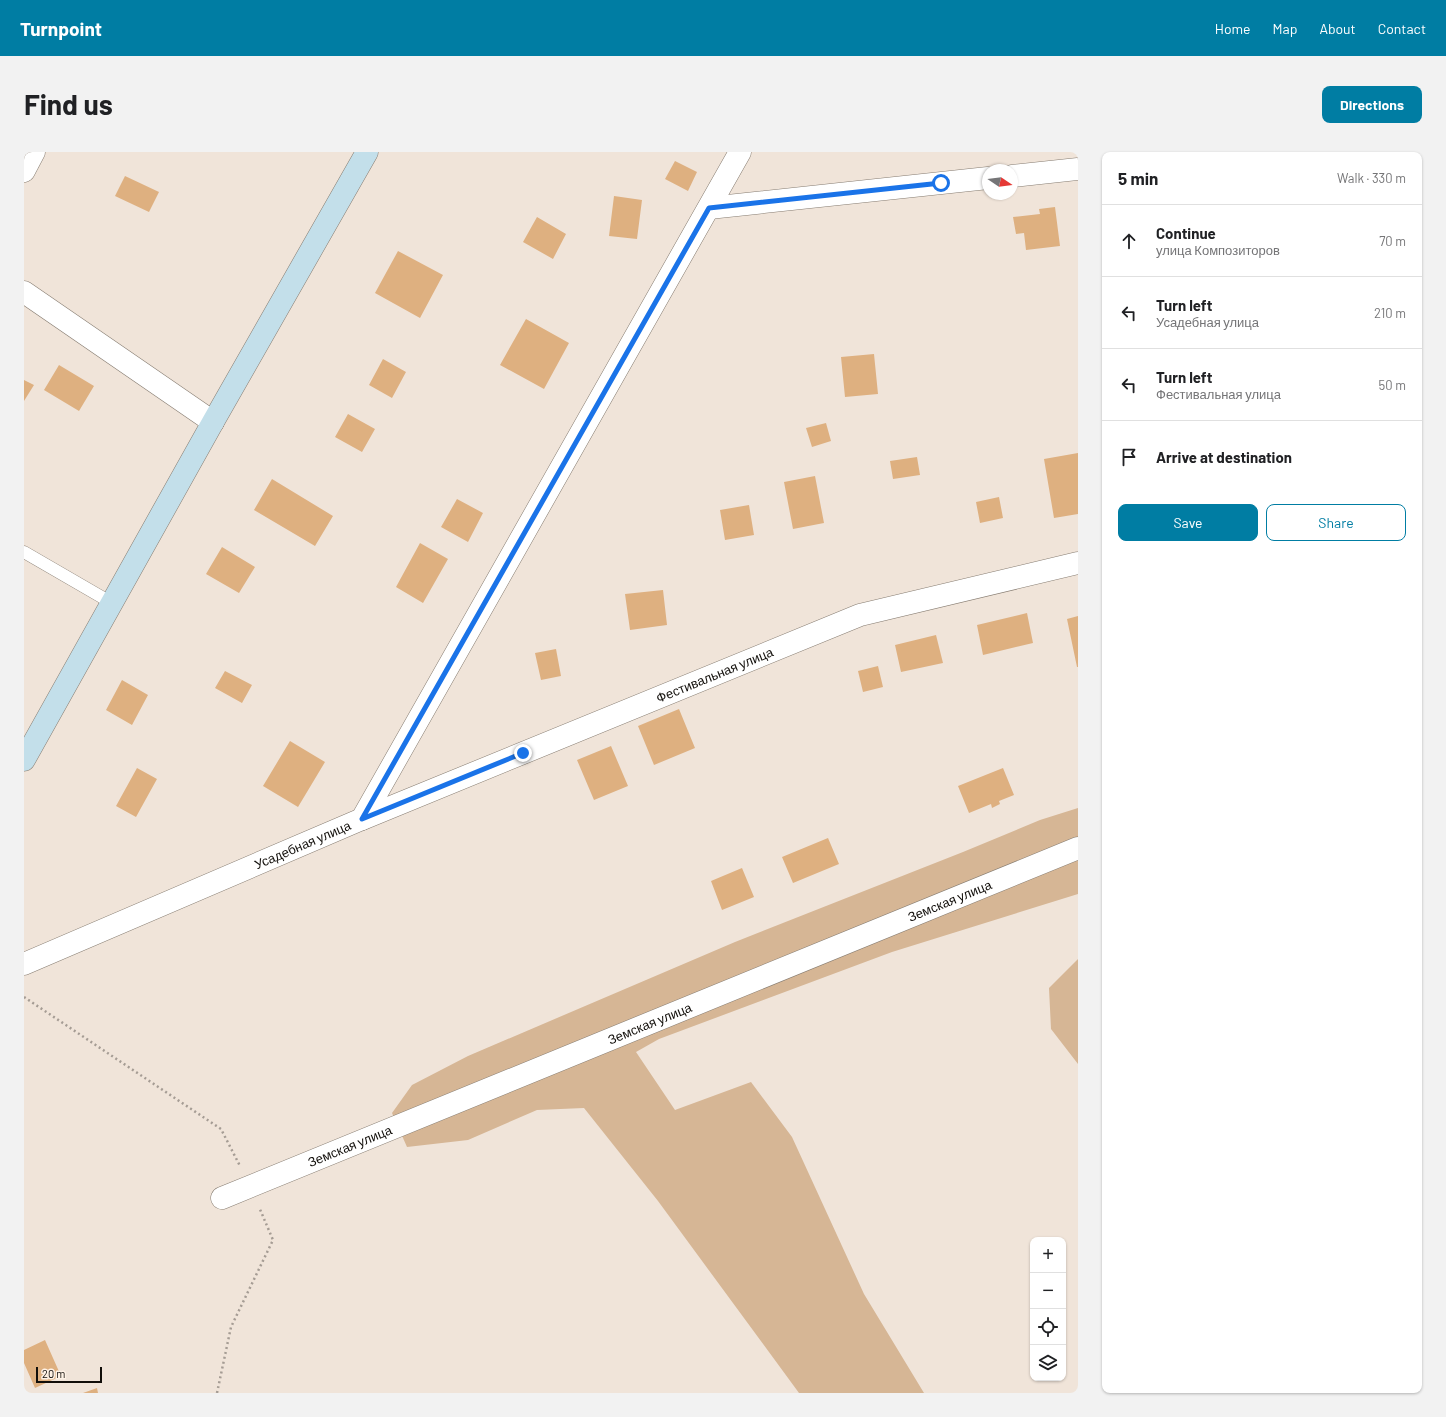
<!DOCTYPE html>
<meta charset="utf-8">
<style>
:root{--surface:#fff;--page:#f2f2f2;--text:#202124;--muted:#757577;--line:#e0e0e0;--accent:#007da3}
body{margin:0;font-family:Barlow,sans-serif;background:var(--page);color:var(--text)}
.controls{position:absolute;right:12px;bottom:12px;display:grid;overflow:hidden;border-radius:8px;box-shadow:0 1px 3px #0004}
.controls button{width:36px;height:36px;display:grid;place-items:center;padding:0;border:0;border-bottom:1px solid var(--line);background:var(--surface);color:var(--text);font:20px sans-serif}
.compass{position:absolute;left:958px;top:12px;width:36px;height:36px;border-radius:50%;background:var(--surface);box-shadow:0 1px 3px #0004;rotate:103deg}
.scale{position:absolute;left:12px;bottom:10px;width:66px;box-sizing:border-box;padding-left:4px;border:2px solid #110e0a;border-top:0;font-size:11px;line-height:14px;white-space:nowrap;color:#110e0a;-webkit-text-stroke:3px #fef2e6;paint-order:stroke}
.stop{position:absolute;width:12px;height:12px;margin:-9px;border:3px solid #1a73e8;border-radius:50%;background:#fff}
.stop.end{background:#1a73e8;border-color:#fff;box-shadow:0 1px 4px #0008}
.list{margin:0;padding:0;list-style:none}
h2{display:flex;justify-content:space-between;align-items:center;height:52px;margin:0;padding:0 16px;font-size:17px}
h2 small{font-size:13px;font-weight:400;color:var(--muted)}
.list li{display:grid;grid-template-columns:26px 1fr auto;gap:12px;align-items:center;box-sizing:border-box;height:72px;padding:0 16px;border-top:1px solid var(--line)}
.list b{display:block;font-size:15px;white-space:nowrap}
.list p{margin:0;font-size:13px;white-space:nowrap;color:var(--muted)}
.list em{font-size:13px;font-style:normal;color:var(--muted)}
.actions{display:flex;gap:8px;padding:12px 16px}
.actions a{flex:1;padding:9px 0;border:1px solid var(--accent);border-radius:8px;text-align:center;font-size:14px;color:var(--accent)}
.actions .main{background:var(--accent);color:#fff}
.icon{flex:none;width:22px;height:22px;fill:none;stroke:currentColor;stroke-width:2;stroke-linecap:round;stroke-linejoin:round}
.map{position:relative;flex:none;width:1054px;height:1241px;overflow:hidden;border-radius:8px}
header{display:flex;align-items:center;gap:24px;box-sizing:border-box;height:56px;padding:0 20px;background:var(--accent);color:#fff}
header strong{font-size:19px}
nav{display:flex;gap:22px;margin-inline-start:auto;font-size:14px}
.intro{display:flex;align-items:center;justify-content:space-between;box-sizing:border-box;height:96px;padding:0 24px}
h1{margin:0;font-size:28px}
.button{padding:10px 18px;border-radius:8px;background:var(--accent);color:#fff;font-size:14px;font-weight:700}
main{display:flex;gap:24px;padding:0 24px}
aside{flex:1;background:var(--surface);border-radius:8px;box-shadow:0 1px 3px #0004}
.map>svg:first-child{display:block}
.green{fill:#d6b695}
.building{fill:#deb080}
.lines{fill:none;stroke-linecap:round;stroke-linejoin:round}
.lane-casing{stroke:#867c71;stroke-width:13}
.street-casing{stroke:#867c71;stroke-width:23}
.secondary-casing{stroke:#867c71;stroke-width:23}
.path{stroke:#a59c94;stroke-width:2.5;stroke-dasharray:2 3;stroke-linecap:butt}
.lane{stroke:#fff;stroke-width:12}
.street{stroke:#fff;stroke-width:22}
.secondary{stroke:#c3dfea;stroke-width:22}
.route{stroke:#1a73e8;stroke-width:5}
.labels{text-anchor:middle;stroke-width:4;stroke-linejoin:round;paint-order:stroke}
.street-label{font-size:13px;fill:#110e0a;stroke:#fef2e6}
</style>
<header>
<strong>Turnpoint</strong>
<nav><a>Home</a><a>Map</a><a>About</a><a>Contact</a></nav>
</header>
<div class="intro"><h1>Find us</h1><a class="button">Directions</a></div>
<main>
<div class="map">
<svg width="1054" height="1241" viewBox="0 0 1054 1241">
<rect width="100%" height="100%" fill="#f0e4d9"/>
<!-- green -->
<path class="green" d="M 1054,656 L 1054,742 L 868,800 L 635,887 L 612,900 L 651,958 L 727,930 L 768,985 L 840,1142 L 900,1241 L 775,1241 L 634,1049 L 560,956 L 513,958 L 444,988 L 383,995 L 368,961 L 388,933 L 444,904 L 711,790 L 939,700 L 1016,668 Z
M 1054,807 L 1054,912 L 1027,877 L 1025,836 Z"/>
<!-- building -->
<path class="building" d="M 651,9 L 673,20 L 664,39 L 641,27 Z
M 101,24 L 135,40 L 125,60 L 91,44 Z
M 590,44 L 618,48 L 613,87 L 585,84 Z
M 1031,55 L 1036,94 L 1002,98 L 1000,81 L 992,82 L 989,65 L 1016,62 L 1015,57 Z
M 513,65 L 542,82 L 529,107 L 499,90 Z
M 374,99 L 419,123 L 396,166 L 351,141 Z
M 502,167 L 545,191 L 520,237 L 476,213 Z
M 850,202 L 854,242 L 821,245 L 817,205 Z
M 359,207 L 382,220 L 368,246 L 345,233 Z
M 35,213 L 70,234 L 55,259 L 20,238 Z
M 0,228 L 10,233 L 0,249 Z
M 324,262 L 351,277 L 338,300 L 311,285 Z
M 802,271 L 807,289 L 788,295 L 782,276 Z
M 1054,301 L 1054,362 L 1030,366 L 1020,307 Z
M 893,305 L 896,323 L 869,327 L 866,309 Z
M 791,324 L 800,371 L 769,377 L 760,330 Z
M 248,327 L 309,364 L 291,394 L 230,358 Z
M 975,345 L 979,366 L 956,371 L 952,350 Z
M 433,347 L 459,361 L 444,390 L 417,375 Z
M 725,353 L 730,383 L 701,388 L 696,358 Z
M 396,391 L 424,407 L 399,451 L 372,435 Z
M 198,395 L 231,415 L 215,441 L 182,422 Z
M 639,438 L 643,473 L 606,478 L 601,442 Z
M 1003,461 L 1009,491 L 959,503 L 953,473 Z
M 1054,464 L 1054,515 L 1053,515 L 1043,467 Z
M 912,483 L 919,511 L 877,520 L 871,493 Z
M 532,497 L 537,524 L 517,528 L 511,501 Z
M 854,514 L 859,535 L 839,540 L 834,519 Z
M 201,519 L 228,533 L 218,551 L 191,536 Z
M 98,528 L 124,543 L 108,573 L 82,558 Z
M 655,557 L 671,596 L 630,613 L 614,574 Z
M 266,589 L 301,610 L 274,655 L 239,634 Z
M 587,594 L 604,634 L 570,648 L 553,608 Z
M 113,616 L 133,627 L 112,665 L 92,654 Z
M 979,616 L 990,643 L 975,649 L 976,652 L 968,656 L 967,652 L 945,661 L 934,634 Z
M 804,686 L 815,712 L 769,731 L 758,705 Z
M 718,716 L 730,745 L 698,758 L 687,729 Z
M 21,1188 L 37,1224 L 11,1236 L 0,1211 L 0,1198 Z
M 73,1236 L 74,1241 L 59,1241 Z"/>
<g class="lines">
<defs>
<path id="lane" d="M 0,400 L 88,451"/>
<g id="street">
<path d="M 0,19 L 10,0"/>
<path d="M 988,24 L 1054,17"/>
<path d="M 685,56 L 964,26"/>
<path d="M 0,140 L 189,270"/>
<path id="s1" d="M 338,667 L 836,463 L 1054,411"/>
<path id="s2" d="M 0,812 L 338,667 L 716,0"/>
<path id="s3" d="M 198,1046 L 1054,696"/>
</g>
<path id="secondary" d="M 0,608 L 189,270 L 343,0"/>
</defs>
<!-- lane casing -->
<use href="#lane" class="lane-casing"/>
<!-- street casing -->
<use href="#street" class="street-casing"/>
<!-- secondary casing -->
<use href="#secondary" class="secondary-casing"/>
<!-- path -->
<path class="path" d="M 0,845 L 197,977 L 216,1014
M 193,1241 L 207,1175 L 249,1088 L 235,1055"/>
<!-- lane -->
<use href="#lane" class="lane"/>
<!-- street -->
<use href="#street" class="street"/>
<!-- secondary -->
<use href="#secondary" class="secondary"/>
</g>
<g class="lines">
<!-- route -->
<path class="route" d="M 499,601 L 338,667 L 685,56 L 917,31"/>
</g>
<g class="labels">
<!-- street labels -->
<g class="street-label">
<text dy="5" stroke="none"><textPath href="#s1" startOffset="381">Фестивальная улица</textPath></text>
<text dy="5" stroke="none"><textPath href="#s2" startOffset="303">Усадебная улица</textPath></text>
<text dy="5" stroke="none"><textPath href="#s3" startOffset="786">Земская улица</textPath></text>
<text dy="5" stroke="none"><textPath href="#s3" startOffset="462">Земская улица</textPath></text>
<text dy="5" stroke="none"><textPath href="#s3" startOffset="138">Земская улица</textPath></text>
</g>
</g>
</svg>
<div class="controls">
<button>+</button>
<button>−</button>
<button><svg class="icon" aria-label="locate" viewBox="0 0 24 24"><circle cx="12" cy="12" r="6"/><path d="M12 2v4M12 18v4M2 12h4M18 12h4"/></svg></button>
<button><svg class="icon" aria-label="layers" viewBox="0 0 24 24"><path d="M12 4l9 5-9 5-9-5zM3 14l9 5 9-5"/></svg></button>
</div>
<svg class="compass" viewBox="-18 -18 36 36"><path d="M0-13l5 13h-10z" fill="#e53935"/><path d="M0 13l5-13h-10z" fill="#757577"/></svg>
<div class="scale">20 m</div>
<div class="stop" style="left:917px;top:31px"></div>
<div class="stop end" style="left:499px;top:601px"></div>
</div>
<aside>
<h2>5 min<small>Walk · 330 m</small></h2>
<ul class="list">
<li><svg class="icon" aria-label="ahead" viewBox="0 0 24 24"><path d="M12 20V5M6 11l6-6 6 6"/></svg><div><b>Continue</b><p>улица Композиторов</p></div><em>70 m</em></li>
<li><svg class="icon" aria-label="left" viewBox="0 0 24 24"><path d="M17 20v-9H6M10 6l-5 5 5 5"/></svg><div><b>Turn left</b><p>Усадебная улица</p></div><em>210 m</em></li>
<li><svg class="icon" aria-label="left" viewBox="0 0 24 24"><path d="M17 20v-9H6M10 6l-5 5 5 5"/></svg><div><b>Turn left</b><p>Фестивальная улица</p></div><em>50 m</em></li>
<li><svg class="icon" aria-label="arrive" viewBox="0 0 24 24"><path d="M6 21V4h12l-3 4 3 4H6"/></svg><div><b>Arrive at destination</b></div></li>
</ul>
<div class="actions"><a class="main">Save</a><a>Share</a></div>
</aside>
</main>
